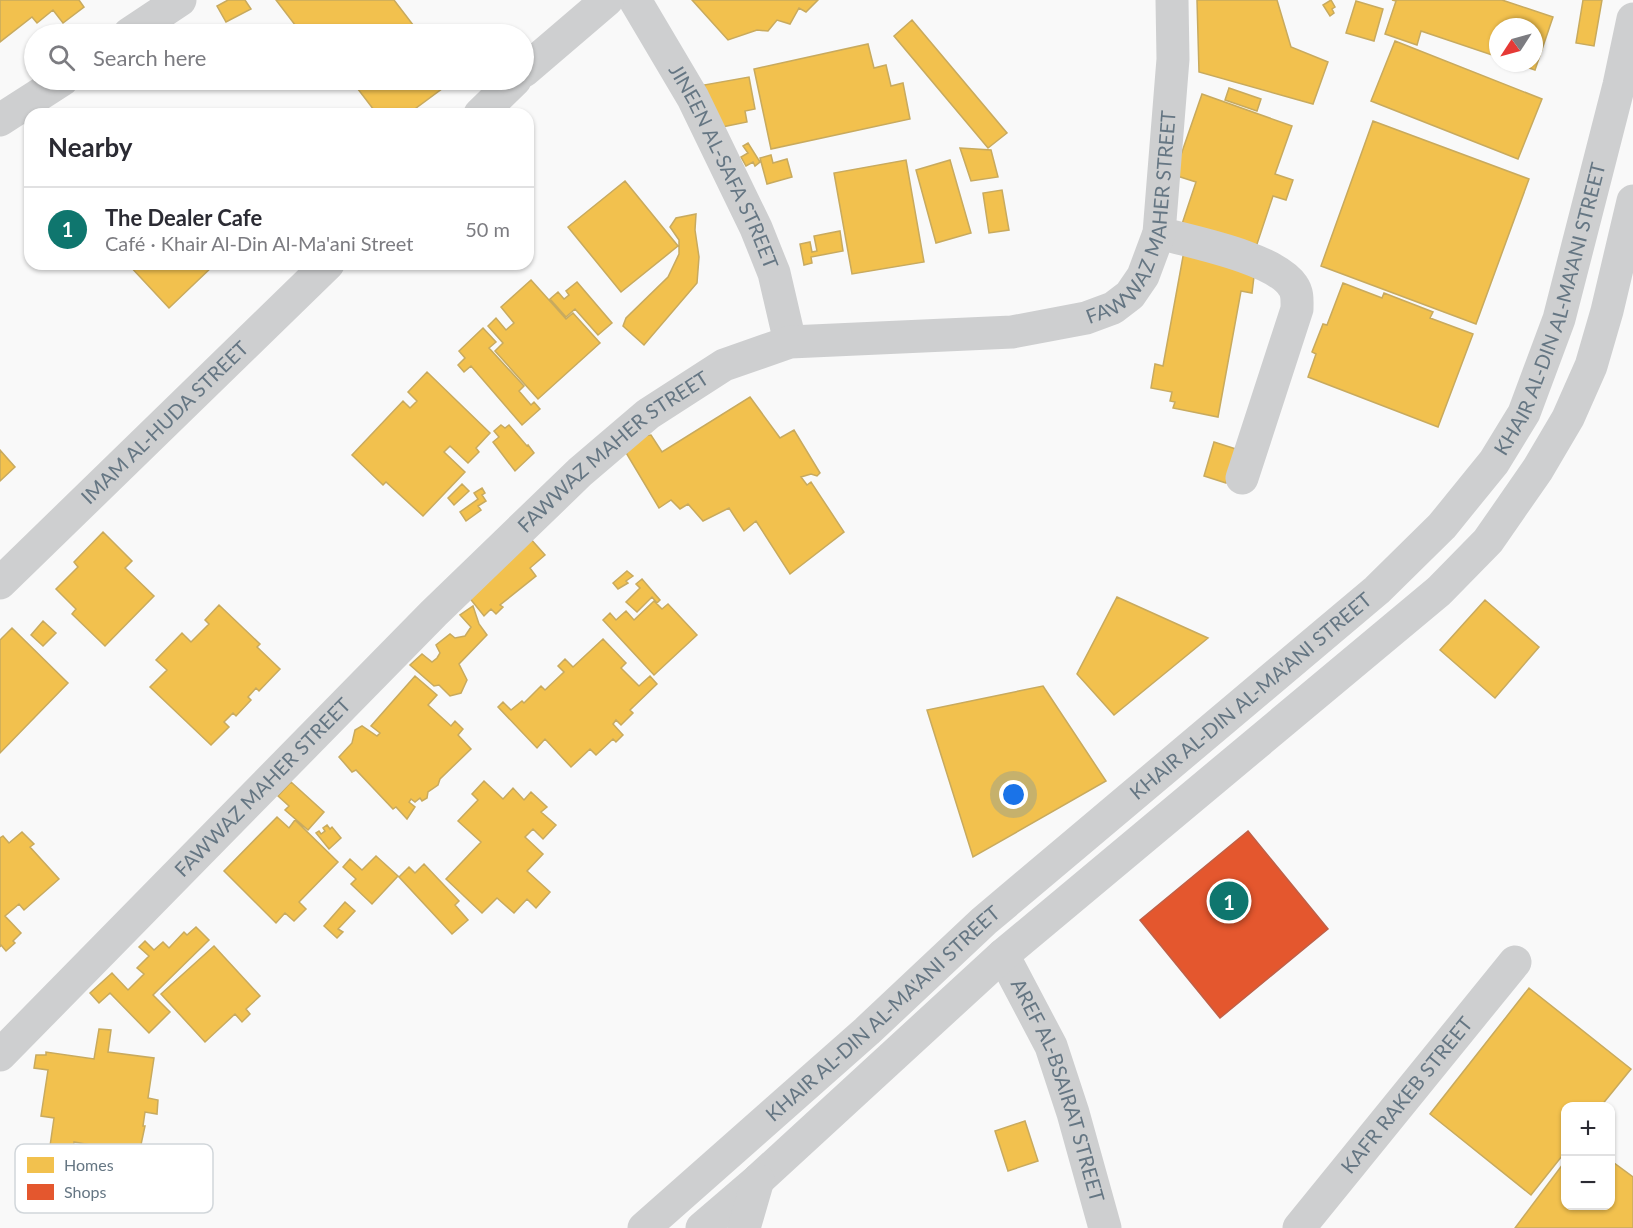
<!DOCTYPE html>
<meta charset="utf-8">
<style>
:root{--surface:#fff;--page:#f2f2f3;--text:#2b2b33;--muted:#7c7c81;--line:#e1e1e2;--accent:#0f766e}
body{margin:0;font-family:Lato,sans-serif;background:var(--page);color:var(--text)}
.controls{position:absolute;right:18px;bottom:18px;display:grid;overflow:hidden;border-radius:12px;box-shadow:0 2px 4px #0004}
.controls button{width:54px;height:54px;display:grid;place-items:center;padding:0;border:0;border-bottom:2px solid var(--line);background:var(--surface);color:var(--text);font:30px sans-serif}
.compass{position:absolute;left:1489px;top:18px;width:54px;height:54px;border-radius:50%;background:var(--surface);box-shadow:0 2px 4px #0004;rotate:234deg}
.you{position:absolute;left:1014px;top:795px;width:21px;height:21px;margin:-15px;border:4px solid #fff;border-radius:50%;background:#1a73e8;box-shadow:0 0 0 9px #1a73e833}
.badge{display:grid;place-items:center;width:39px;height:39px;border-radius:50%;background:var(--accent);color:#fff;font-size:20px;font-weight:700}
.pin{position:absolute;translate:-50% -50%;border:3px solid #fff;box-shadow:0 2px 6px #0006}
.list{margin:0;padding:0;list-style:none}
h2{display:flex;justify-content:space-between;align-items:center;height:78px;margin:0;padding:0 24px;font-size:26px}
h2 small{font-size:20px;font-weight:400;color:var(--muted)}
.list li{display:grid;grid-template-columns:39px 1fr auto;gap:18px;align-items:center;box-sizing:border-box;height:84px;padding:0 24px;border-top:2px solid var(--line)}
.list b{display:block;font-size:22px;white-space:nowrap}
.list p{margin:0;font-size:20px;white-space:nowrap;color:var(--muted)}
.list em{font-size:20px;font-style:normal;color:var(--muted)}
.icon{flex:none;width:33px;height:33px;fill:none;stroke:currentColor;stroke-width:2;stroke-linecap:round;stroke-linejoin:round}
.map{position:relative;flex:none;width:1633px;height:1228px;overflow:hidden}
.search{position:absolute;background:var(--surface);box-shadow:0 2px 4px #0004;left:24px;top:24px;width:510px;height:66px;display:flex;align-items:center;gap:15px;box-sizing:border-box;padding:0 21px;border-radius:33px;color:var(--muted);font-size:22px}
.panel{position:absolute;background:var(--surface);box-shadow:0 2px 4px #0004;left:24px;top:108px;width:510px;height:162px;border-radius:18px}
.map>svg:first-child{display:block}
.homes{fill:#f2c14e;stroke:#c8aa5e;stroke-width:1.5}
.shops{fill:#e4572e;stroke:#be6048;stroke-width:1.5}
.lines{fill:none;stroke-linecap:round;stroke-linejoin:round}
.minor{stroke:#cecfd0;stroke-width:33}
.labels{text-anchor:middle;stroke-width:6;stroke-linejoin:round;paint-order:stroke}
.street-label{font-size:20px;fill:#657683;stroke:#fff}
.key{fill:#fff;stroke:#d1d6da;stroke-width:1.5}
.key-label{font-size:16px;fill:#657683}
</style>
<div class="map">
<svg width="1633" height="1228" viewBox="0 0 1633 1228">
<rect width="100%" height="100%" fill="#f9f9f9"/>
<!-- homes -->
<path class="homes" d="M 0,0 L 79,0 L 84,7 L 63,23 L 53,10 L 37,23 L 32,17 L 0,42 Z
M 228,0 L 245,0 L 251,9 L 226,22 L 217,6 Z
M 276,0 L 394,0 L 420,34 L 302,34 Z
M 692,0 L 818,0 L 806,12 L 799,8 L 790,24 L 777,20 L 768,31 L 757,30 L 728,40 Z
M 1197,0 L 1277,0 L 1291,47 L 1328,62 L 1313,104 L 1199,72 Z
M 1331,0 L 1335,7 L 1332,9 L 1334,13 L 1330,16 L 1323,5 Z
M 1392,0 L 1502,0 L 1553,17 L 1535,70 L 1515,63 L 1534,63 L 1534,27 L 1498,27 L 1498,57 L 1421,31 L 1417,45 L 1385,34 L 1396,1 Z
M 1583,0 L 1602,0 L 1594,46 L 1576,43 Z
M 1356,1 L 1383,9 L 1374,41 L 1346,33 Z
M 912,20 L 1007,133 L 988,148 L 894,36 Z
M 1395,41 L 1542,99 L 1518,159 L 1371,101 Z
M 868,44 L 874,68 L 886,65 L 891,86 L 903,83 L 910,119 L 771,149 L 754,69 Z
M 749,77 L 755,109 L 745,111 L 747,122 L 712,129 L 704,85 Z
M 351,80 L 437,80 L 443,88 L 408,114 L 377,114 Z
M 1229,88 L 1261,99 L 1257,111 L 1225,100 Z
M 1202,94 L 1292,126 L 1275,174 L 1293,180 L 1286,200 L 1273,196 L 1254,253 L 1181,227 L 1196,182 L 1174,175 Z
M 1373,121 L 1529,179 L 1476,324 L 1321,266 Z
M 748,143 L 760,162 L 755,166 L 753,162 L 746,166 L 741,157 L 748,153 L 743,146 Z
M 960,148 L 991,150 L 998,177 L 971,181 Z
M 771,155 L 773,163 L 787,159 L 792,177 L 767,184 L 760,158 Z
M 906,160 L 924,262 L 852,274 L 834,173 Z
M 950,160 L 971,233 L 936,243 L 916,170 Z
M 625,181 L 678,246 L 621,292 L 568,227 Z
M 1002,190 L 1009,230 L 989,233 L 983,193 Z
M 696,214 L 695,230 L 699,257 L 697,283 L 644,345 L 623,326 L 626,318 L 668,277 L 679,254 L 679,240 L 670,227 L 676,218 Z
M 840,231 L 843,251 L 811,257 L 812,263 L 804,265 L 800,244 L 810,242 L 812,252 L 817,251 L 814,236 Z
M 1184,251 L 1255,268 L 1252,293 L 1241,291 L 1218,417 L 1173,408 L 1175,402 L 1170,401 L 1172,392 L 1151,388 L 1155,364 L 1163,366 Z
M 128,264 L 215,264 L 169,308 Z
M 531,280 L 566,319 L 573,313 L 600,343 L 538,399 L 495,351 L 503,343 L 488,326 L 496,318 L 506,330 L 514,323 L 501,307 Z
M 577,282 L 612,323 L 598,335 L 575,309 L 566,317 L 550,299 L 558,292 L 564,299 L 569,295 L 566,291 Z
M 1343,283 L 1382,298 L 1384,293 L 1433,312 L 1430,318 L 1473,334 L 1438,427 L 1308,377 L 1316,354 L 1312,352 L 1323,324 L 1327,325 Z
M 483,328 L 496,342 L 489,348 L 524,386 L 519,391 L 531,405 L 534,402 L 540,409 L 522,425 L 471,366 L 464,372 L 458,365 L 465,358 L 459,351 Z
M 427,372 L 490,433 L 476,448 L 479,452 L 468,463 L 450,446 L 444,452 L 465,472 L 423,516 L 386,482 L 383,485 L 352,455 L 403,401 L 410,408 L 417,401 L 408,392 Z
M 750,397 L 780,438 L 794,430 L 820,473 L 817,476 L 811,474 L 801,477 L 807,485 L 811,482 L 844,532 L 790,574 L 756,521 L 744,531 L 729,508 L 703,521 L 688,504 L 680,509 L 671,500 L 659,508 L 625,451 L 634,437 L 651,435 L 662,452 Z
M 501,425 L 505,428 L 509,425 L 527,446 L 528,445 L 534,453 L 515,471 L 493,442 L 499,437 L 494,431 Z
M 1214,442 L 1236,449 L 1226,483 L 1204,476 Z
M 0,450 L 15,467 L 0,481 Z
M 462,484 L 469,491 L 454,505 L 448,498 Z
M 482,488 L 485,493 L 482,495 L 486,501 L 478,506 L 481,510 L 466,521 L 460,512 L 478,499 L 474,493 Z
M 103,532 L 132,561 L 125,568 L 154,596 L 105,646 L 72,614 L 76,609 L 56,589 L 78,567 L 74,562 Z
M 529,537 L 545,555 L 530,568 L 536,576 L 500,605 L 503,607 L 496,614 L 491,609 L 484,616 L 464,591 Z
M 627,571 L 633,576 L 626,581 L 628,583 L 618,589 L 613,583 Z
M 642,579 L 660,600 L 657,603 L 652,597 L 637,612 L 626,602 L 640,588 L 636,584 Z
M 1117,597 L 1208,638 L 1114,715 L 1077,674 Z
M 1485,600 L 1539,647 L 1495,698 L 1440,650 Z
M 654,601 L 662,609 L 668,604 L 697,635 L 654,675 L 603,620 L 610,613 L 616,620 L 626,611 L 634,620 Z
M 219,605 L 260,644 L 257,647 L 280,669 L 259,691 L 256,688 L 248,697 L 251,700 L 236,716 L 233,713 L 224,722 L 229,727 L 211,745 L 150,687 L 167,670 L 156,660 L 182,633 L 191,642 L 209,624 L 205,620 Z
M 473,606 L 479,624 L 487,635 L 459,664 L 467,680 L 461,693 L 450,696 L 439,685 L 434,686 L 410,665 L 422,654 L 432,662 L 437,658 L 440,653 L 436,645 L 450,634 L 455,638 L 465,636 L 471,627 L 460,615 Z
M 43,621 L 56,633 L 43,646 L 31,635 Z
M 12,628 L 68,683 L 0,753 L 0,640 Z
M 603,639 L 626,663 L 621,668 L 639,686 L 650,676 L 657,684 L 630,710 L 633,713 L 621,725 L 616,720 L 613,724 L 623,735 L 616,742 L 613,739 L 596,755 L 590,749 L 571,767 L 545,739 L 537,748 L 498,707 L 503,702 L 511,710 L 522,701 L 524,703 L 541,686 L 545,690 L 564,672 L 558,666 L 565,659 L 573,667 Z
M 415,676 L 437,695 L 428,705 L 451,726 L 455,721 L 463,729 L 458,735 L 471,749 L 440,779 L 438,785 L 428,792 L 427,798 L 422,801 L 420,798 L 415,802 L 411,799 L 409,802 L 415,807 L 407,819 L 396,807 L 393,809 L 356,770 L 352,772 L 339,757 L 352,743 L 355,730 L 362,726 L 377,736 L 380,733 L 371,726 Z
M 1043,686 L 1106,781 L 973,857 L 927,710 Z
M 484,781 L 503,799 L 513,788 L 524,800 L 531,792 L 547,807 L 541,812 L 556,825 L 543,839 L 533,829 L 525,837 L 543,854 L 527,871 L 550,892 L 536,908 L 527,899 L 514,913 L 497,898 L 482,913 L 446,879 L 481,842 L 458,821 L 478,800 L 472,794 Z
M 291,782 L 324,812 L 308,830 L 285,810 L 289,806 L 278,796 Z
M 277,817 L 289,828 L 295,820 L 338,862 L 299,902 L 306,909 L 294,921 L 285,913 L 276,923 L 224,871 Z
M 327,825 L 330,829 L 332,827 L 341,838 L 329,849 L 316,833 L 319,831 L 321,834 L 325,831 L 323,828 Z
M 22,832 L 34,844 L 30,847 L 59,879 L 24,910 L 19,904 L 5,916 L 21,933 L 13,941 L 15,943 L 6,951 L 1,945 L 0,947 L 0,838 L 3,836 L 9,843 Z
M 376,856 L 398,876 L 372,904 L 351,884 L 356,879 L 343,867 L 350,859 L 362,870 Z
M 424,864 L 459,901 L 455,905 L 468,920 L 452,934 L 399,877 L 409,867 L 415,873 Z
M 345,902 L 355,911 L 338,929 L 343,932 L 337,938 L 324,926 Z
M 196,927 L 209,940 L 153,995 L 170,1012 L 149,1033 L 110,993 L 99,1003 L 90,993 L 112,973 L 128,990 L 144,974 L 137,968 L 149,956 L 139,947 L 145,941 L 154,950 L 163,942 L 169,948 L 184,932 L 187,935 Z
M 214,946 L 260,996 L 246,1009 L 250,1014 L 242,1022 L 235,1014 L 205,1042 L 161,994 Z
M 1529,988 L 1631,1069 L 1601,1106 L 1566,1106 L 1566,1151 L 1531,1195 L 1430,1114 Z
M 99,1029 L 111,1030 L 108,1052 L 154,1058 L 148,1098 L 158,1100 L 157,1114 L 145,1112 L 143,1126 L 145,1126 L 139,1154 L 74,1142 L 73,1148 L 63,1147 L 61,1154 L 49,1153 L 54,1118 L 41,1116 L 48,1070 L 34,1068 L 36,1055 L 46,1055 L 46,1052 L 94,1059 Z
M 1025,1121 L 1038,1161 L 1008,1171 L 995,1131 Z
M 1566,1160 L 1566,1206 L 1610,1206 L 1610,1160 L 1633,1177 L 1633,1228 L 1515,1228 Z"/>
<!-- shops -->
<path class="shops" d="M 1248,831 L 1328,929 L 1220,1018 L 1140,920 Z"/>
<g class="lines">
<!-- minor -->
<g class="minor">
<path id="s1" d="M 635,0 L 693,98 L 756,228 L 774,273 L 790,342"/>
<path d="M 129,34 L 180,0"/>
<path d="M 524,71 L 607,0"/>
<path d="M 480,114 L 515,80"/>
<path d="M 0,120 L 62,80"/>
<path d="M 1159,233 C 1192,242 1275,258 1293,286 C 1298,293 1297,301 1297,309 L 1242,478"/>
<path id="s2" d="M 0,583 L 328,264"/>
<path id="s3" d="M 1003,955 L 1051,1046 L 1073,1113 L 1105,1228"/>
<path id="s4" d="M 0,1055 L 434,613 L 580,472 L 648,414 L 724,365 L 790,342 L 1012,332 L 1086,318 L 1113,308 L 1130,295 L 1143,276 L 1159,233 L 1173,59 L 1172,0"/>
<path id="s5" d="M 644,1228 L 867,1031 L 984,921 L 1377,590 L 1442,526 L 1494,462 L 1524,413 L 1559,319 L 1619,85 L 1633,19"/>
<path d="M 702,1228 L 758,1180 L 1003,955 L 1439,591 L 1488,541 L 1538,469 L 1568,418 L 1591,366 L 1607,311 L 1633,201"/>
<path d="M 744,1228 L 758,1180"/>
<path id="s6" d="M 1299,1228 L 1515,962"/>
</g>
</g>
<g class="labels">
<!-- street labels -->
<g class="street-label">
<text dy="7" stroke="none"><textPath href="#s1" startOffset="189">JINEEN AL-SAFA STREET</textPath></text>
<text dy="7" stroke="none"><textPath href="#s4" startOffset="1491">FAWWAZ MAHER STREET</textPath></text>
<text dy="7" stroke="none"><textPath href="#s5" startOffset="1310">KHAIR AL-DIN AL-MA'ANI STREET</textPath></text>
<text dy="7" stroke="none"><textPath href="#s2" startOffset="230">IMAM AL-HUDA STREET</textPath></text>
<text dy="7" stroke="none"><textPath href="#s4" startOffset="861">FAWWAZ MAHER STREET</textPath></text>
<text dy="7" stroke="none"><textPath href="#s5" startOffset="807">KHAIR AL-DIN AL-MA'ANI STREET</textPath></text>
<text dy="7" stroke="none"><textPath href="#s4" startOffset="375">FAWWAZ MAHER STREET</textPath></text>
<text dy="7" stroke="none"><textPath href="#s5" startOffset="321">KHAIR AL-DIN AL-MA'ANI STREET</textPath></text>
<text dy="7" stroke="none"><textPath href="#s3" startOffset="147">AREF AL-BSAIRAT STREET</textPath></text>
<text dy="7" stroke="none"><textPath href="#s6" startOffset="171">KAFR RAKEB STREET</textPath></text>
</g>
</g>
<!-- legend -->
<rect x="15" y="1144" width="198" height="69" rx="9" class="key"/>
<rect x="27" y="1157" width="27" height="16" fill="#f2c14e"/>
<rect x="27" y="1184" width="27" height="16" fill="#e4572e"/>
<g class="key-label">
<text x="64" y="1171">Homes</text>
<text x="64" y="1198">Shops</text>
</g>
</svg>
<div class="controls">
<button>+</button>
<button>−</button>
</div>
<svg class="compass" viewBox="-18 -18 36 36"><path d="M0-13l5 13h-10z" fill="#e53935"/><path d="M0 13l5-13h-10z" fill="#7c7c81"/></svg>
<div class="you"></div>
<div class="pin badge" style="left:1229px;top:901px">1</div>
<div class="search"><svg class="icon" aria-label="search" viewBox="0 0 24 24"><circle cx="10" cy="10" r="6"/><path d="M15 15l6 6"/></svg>Search here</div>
<section class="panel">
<h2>Nearby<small></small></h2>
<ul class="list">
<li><span class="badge">1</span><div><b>The Dealer Cafe</b><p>Café · Khair Al-Din Al-Ma'ani Street</p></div><em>50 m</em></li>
</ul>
</section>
</div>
